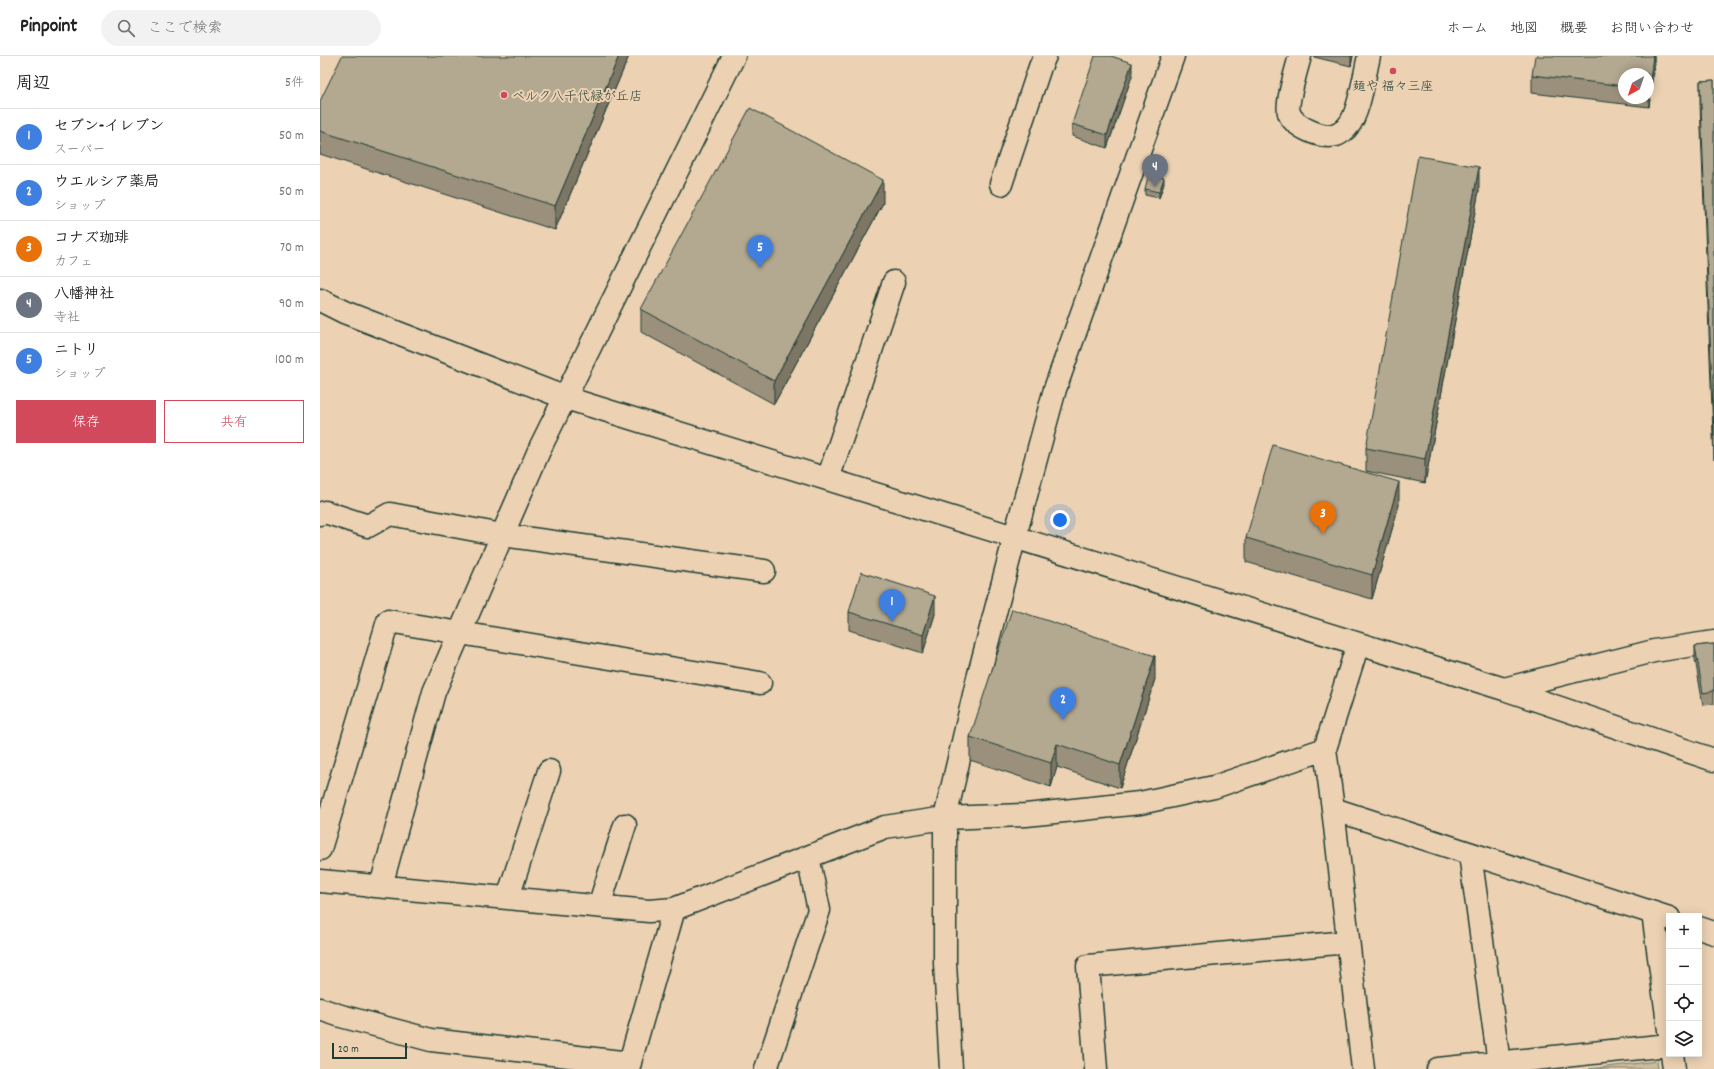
<!DOCTYPE html>
<html lang="ja">
<meta charset="utf-8">
<style>
:root{--surface:#fff;--page:#f2f2f2;--text:#222;--muted:#767676;--line:#e0e0e0;--accent:#d1495b}
body{margin:0;font-family:Dekko,"Klee One",sans-serif;background:var(--page);color:var(--text)}
.controls{position:absolute;right:12px;bottom:12px;display:grid;overflow:hidden;border-radius:0px;box-shadow:0 2px 10px #0003}
.controls button{width:36px;height:36px;display:grid;place-items:center;padding:0;border:0;border-bottom:1px solid var(--line);background:var(--surface);color:var(--text);font:20px sans-serif}
.compass{position:absolute;left:1298px;top:12px;width:36px;height:36px;border-radius:50%;background:var(--surface);box-shadow:0 2px 10px #0003;rotate:220deg}
.scale{position:absolute;left:12px;bottom:10px;width:75px;box-sizing:border-box;padding-left:4px;border:2px solid #1f3d34;border-top:0;font-size:11px;line-height:14px;white-space:nowrap;color:#1f3d34;-webkit-text-stroke:3px #ecd2b3;paint-order:stroke}
.you{position:absolute;left:740px;top:464px;width:14px;height:14px;margin:-10px;border:3px solid #fff;border-radius:50%;background:#1a73e8;box-shadow:0 0 0 6px #1a73e833}
.badge{display:grid;place-items:center;width:26px;height:26px;border-radius:50%;background:var(--accent);color:#fff;font-size:13px;font-weight:700}
.pin{position:absolute;translate:-50% -33px;filter:drop-shadow(0 1px 2px #0008)}
.pin::after{content:'';position:absolute;top:21px;width:14px;height:12px;background:inherit;clip-path:polygon(0 0,100% 0,50% 100%)}
.list{margin:0;padding:0;list-style:none}
h2{display:flex;justify-content:space-between;align-items:center;height:52px;margin:0;padding:0 16px;font-size:17px}
h2 small{font-size:13px;font-weight:400;color:var(--muted)}
.list li{display:grid;grid-template-columns:26px 1fr auto;gap:12px;align-items:center;box-sizing:border-box;height:56px;padding:0 16px;border-top:1px solid var(--line)}
.list b{display:block;font-size:15px;white-space:nowrap}
.list p{margin:0;font-size:13px;white-space:nowrap;color:var(--muted)}
.list em{font-size:13px;font-style:normal;color:var(--muted)}
.actions{display:flex;gap:8px;padding:12px 16px}
.actions a{flex:1;padding:9px 0;border:1px solid var(--accent);border-radius:0px;text-align:center;font-size:14px;color:var(--accent)}
.actions .main{background:var(--accent);color:#fff}
.icon{flex:none;width:22px;height:22px;fill:none;stroke:currentColor;stroke-width:2;stroke-linecap:round;stroke-linejoin:round}
.map{position:relative;flex:none;width:1394px;height:1013px;overflow:hidden}
header{display:flex;align-items:center;gap:24px;box-sizing:border-box;height:56px;padding:0 20px;background:var(--surface);border-bottom:1px solid var(--line)}
header strong{font-size:19px}
nav{display:flex;gap:22px;margin-inline-start:auto;font-size:14px}
.search{width:280px;height:36px;background:var(--page);display:flex;align-items:center;gap:10px;box-sizing:border-box;padding:0 14px;border-radius:22px;color:var(--muted);font-size:15px}
main{display:flex}
aside{flex:1;background:var(--surface)}
.map>svg:first-child{display:block}
.green{fill:#caba9e;stroke:#747c69}
.lines{fill:none;stroke-linecap:round;stroke-linejoin:round}
.minor-casing{stroke:#1f3d34;stroke-width:25}
.minor{stroke:#ecd2b3;stroke-width:22}
.wall{fill:#9a907c;stroke:#1f3d34;fill-rule:evenodd}
.shaded-wall{fill:#7d7665;stroke:#1f3d34}
.building{fill:#b3a890;stroke:#1f3d34}
.poi-dot{fill:#d1495b;stroke:#ecd2b3;stroke-width:1.5}
.labels{text-anchor:middle;stroke-width:4;stroke-linejoin:round;paint-order:stroke}
.poi-label{font-size:13px;fill:#1f3d34;stroke:#ecd2b3}
</style>
<header>
<strong>Pinpoint</strong>
<div class="search"><svg class="icon" aria-label="search" viewBox="0 0 24 24"><circle cx="10" cy="10" r="6"/><path d="M15 15l6 6"/></svg>ここで検索</div>
<nav><a>ホーム</a><a>地図</a><a>概要</a><a>お問い合わせ</a></nav>
</header>
<main>
<aside>
<h2>周辺<small>5件</small></h2>
<ul class="list">
<li><span class="badge" style="background:#3f7fe0">1</span><div><b>セブン-イレブン</b><p>スーパー</p></div><em>50 m</em></li>
<li><span class="badge" style="background:#3f7fe0">2</span><div><b>ウエルシア薬局</b><p>ショップ</p></div><em>50 m</em></li>
<li><span class="badge" style="background:#e8710a">3</span><div><b>コナズ珈琲</b><p>カフェ</p></div><em>70 m</em></li>
<li><span class="badge" style="background:#6b7280">4</span><div><b>八幡神社</b><p>寺社</p></div><em>90 m</em></li>
<li><span class="badge" style="background:#3f7fe0">5</span><div><b>ニトリ</b><p>ショップ</p></div><em>100 m</em></li>
</ul>
<div class="actions"><a class="main">保存</a><a>共有</a></div>
</aside>
<div class="map">
<svg width="1394" height="1013" viewBox="0 0 1394 1013">
<rect width="100%" height="100%" fill="#ecd2b3"/>
<filter id="ink" filterUnits="userSpaceOnUse"><feTurbulence type="fractalNoise" baseFrequency=".025" numOctaves="2"/><feDisplacementMap in="SourceGraphic" scale="8" xChannelSelector="R" yChannelSelector="G"/><feConvolveMatrix kernelMatrix="1 2 1 2 8 2 1 2 1" color-interpolation-filters="sRGB"/></filter>
<g filter="url(#ink)">
<!-- green -->
<path class="green" d="M 1337,1005 L 1338,1013 L 1269,1013 Z"/>
<g class="lines">
<defs>
<path id="minor" d="M 980,0 C 977,12 966,47 969,57 C 974,71 1002,83 1016,79 C 1020,78 1026,73 1028,70 C 1039,59 1045,16 1049,0
M 681,128 L 720,11 L 725,0
M 0,244 L 24,256 L 246,342 L 1184,633 L 1394,704
M 508,423 L 574,226
M 0,458 L 5,456 L 48,470 L 70,458 L 182,479 L 444,515
M 1038,588 L 1005,693 L 1013,753 L 1043,1013
M 1184,633 L 1334,595 L 1394,586
M 1013,753 L 1349,862
M 0,793 L 68,565 L 440,627
M 1150,798 L 1179,1007
M 0,825 L 329,855 L 354,853 L 565,771 L 625,762 L 706,759 L 820,747 L 894,731 L 1005,693
M 61,830 L 114,636 L 221,390 L 414,0
M 188,841 L 229,715
M 279,850 L 305,769
M 1333,857 L 1349,974
M 1379,872 L 1394,877
M 0,953 L 21,960 L 111,984 L 310,1007
M 1352,998 L 1354,1013
M 308,1013 L 354,853
M 446,1013 L 499,854 L 488,801
M 631,1013 L 625,907 L 625,762 L 657,626 L 695,480 L 735,333 L 853,0
M 776,1013 L 768,910 L 1028,886
M 1118,1013 L 1349,989"/>
</defs>
<!-- minor casing -->
<use href="#minor" class="minor-casing"/>
<!-- minor -->
<use href="#minor" class="minor"/>
</g>
<!-- wall -->
<path class="wall" d="M 309,0 L 235,174 L 0,98 L 0,45 Z
M 994,0 L 1033,0 L 1031,10 L 994,1 Z
M 1334,0 L 1334,9 L 1329,51 L 1212,37 L 1212,19 ZM 1304,18 L 1328,18 L 1328,42 L 1304,42 Z
M 812,20 L 787,92 L 752,80 L 752,68 Z
M 1394,24 L 1394,404 L 1380,48 L 1380,25 Z
M 844,128 L 839,142 L 825,139 L 825,133 Z
M 1159,134 L 1105,427 L 1046,415 L 1046,392 Z
M 563,147 L 454,348 L 321,276 L 321,253 Z
M 1079,449 L 1052,543 L 926,506 L 926,482 Z
M 529,556 L 615,558 L 603,597 L 529,574 Z
M 1394,588 L 1394,648 L 1383,649 L 1375,603 L 1375,590 Z
M 835,623 L 800,732 L 737,711 L 731,731 L 650,704 L 650,681 Z"/>
<!-- shaded-wall -->
<path class="shaded-wall" d="M 299,0 L 309,0 L 235,174 L 235,150 Z
M 1031,0 L 1033,0 L 1031,10 Z
M 1333,0 L 1334,0 L 1334,9 L 1329,51 L 1329,33 Z
M 812,7 L 812,20 L 787,92 L 787,79 Z
M 1159,111 L 1159,134 L 1105,427 L 1105,403 Z
M 844,122 L 844,128 L 839,142 L 839,136 Z
M 563,124 L 563,147 L 454,348 L 454,325 Z
M 1079,426 L 1079,449 L 1052,543 L 1052,519 Z
M 615,540 L 615,558 L 603,597 L 603,579 Z
M 835,600 L 835,623 L 800,732 L 800,709 Z
M 737,688 L 737,711 L 731,731 L 731,707 Z"/>
<!-- building -->
<path class="building" d="M 22,0 L 299,0 L 235,150 L 0,75 L 0,45 Z
M 775,0 L 791,0 L 812,7 L 787,79 L 752,68 Z
M 1215,0 L 1333,0 L 1329,33 L 1328,33 L 1328,18 L 1304,18 L 1304,30 L 1212,19 Z
M 1394,24 L 1394,381 L 1380,25 Z
M 430,52 L 563,124 L 454,325 L 321,253 Z
M 1098,100 L 1159,111 L 1105,403 L 1046,392 Z
M 829,117 L 844,122 L 839,136 L 825,133 Z
M 953,389 L 1079,426 L 1052,519 L 926,482 Z
M 541,516 L 615,540 L 603,579 L 529,556 Z
M 692,553 L 835,600 L 800,709 L 737,688 L 731,707 L 650,681 Z
M 1394,588 L 1394,635 L 1383,637 L 1375,590 Z"/>
</g>
<!-- markers -->
<g class="poi-dot">
<circle cx="1073" cy="15" r="4"/>
<circle cx="184" cy="39" r="4"/>
</g>
<g class="labels">
<!-- poi labels -->
<g class="poi-label">
<text x="1073" y="34">麺や 福々三座</text>
<text x="192" y="44" text-anchor="start">ベルク八千代緑が丘店</text>
</g>
</g>
</svg>
<div class="controls">
<button>+</button>
<button>−</button>
<button><svg class="icon" aria-label="locate" viewBox="0 0 24 24"><circle cx="12" cy="12" r="6"/><path d="M12 2v4M12 18v4M2 12h4M18 12h4"/></svg></button>
<button><svg class="icon" aria-label="layers" viewBox="0 0 24 24"><path d="M12 4l9 5-9 5-9-5zM3 14l9 5 9-5"/></svg></button>
</div>
<svg class="compass" viewBox="-18 -18 36 36"><path d="M0-13l5 13h-10z" fill="#e53935"/><path d="M0 13l5-13h-10z" fill="#767676"/></svg>
<div class="scale">20 m</div>
<div class="you"></div>
<div class="pin badge" style="left:572px;top:566px;background:#3f7fe0">1</div>
<div class="pin badge" style="left:743px;top:664px;background:#3f7fe0">2</div>
<div class="pin badge" style="left:1003px;top:478px;background:#e8710a">3</div>
<div class="pin badge" style="left:835px;top:131px;background:#6b7280">4</div>
<div class="pin badge" style="left:440px;top:212px;background:#3f7fe0">5</div>
</div>
</main>
